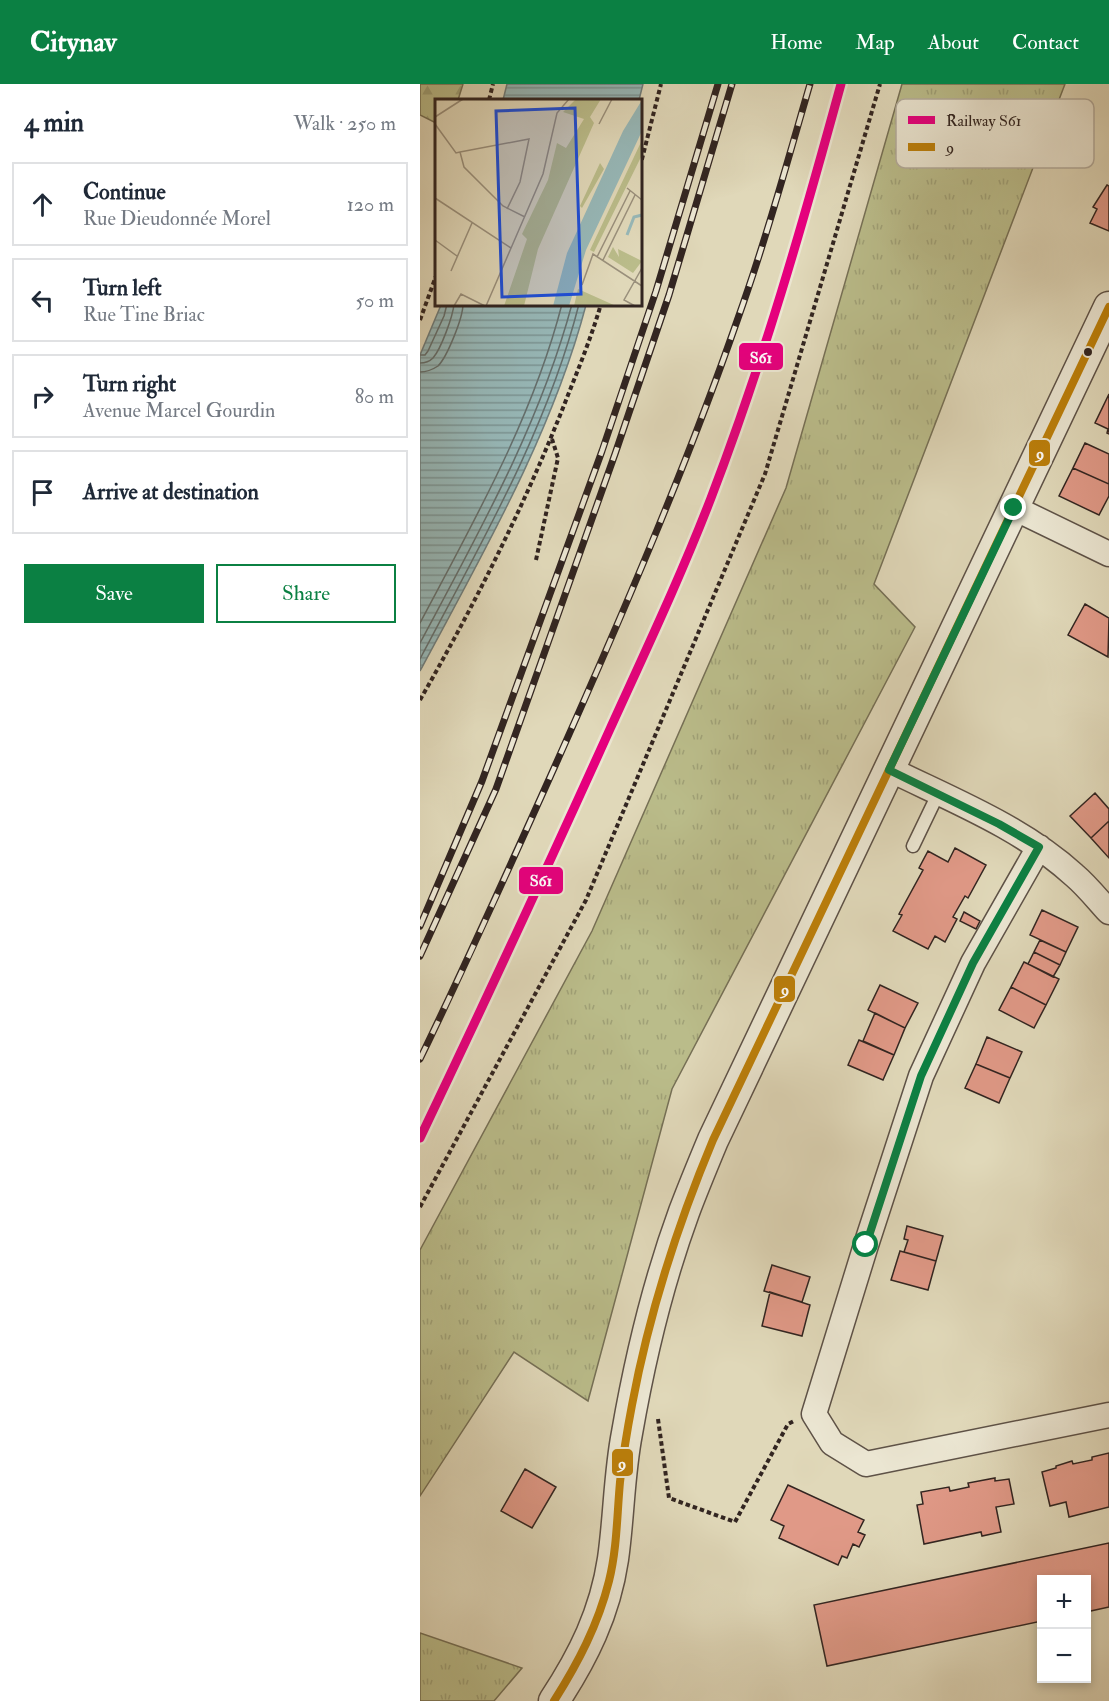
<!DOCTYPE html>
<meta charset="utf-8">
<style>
:root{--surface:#fff;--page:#f6f6f7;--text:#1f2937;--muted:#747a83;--line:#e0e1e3;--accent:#0b8043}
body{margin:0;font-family:"IM FELL Double Pica",serif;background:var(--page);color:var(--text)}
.controls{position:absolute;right:18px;bottom:18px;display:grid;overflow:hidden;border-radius:0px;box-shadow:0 3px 9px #0003}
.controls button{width:54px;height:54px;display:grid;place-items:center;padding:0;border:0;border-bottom:2px solid var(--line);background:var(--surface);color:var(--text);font:30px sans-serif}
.stop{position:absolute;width:18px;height:18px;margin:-14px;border:4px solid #0b8043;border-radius:50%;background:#fff}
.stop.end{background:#0b8043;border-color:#fff;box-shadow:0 2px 6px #0008}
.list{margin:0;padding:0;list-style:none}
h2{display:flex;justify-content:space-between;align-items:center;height:78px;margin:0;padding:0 24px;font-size:26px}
h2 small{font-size:20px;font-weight:400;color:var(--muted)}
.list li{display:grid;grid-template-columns:39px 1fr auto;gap:18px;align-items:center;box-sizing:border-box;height:84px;margin:0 12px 12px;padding:0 12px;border:2px solid var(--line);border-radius:0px}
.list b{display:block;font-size:22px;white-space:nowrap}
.list p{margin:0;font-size:20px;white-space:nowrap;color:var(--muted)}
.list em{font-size:20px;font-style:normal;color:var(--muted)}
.actions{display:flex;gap:12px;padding:18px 24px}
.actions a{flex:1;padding:14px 0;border:2px solid var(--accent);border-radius:0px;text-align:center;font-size:21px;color:var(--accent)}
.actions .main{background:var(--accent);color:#fff}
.icon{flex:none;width:33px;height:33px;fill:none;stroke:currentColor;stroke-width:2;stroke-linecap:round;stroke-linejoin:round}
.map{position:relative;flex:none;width:689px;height:1617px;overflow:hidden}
header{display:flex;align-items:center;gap:36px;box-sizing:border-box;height:84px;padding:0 30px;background:var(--accent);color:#fff}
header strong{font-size:28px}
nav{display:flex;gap:33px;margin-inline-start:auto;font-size:21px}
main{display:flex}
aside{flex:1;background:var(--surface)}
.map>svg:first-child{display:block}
.grass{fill:url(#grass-tufts);stroke:#767056;stroke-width:1.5}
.forest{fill:url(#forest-firs);stroke:#767056;stroke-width:1.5}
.water{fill:url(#water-rules);stroke:#6f7d7c;stroke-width:1.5}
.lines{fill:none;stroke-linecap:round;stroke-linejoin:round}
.shore{stroke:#646e6c;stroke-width:1.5}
.building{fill:#e09987;stroke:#322521;stroke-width:1.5}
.service-casing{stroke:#5e5247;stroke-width:15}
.minor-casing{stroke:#5e5247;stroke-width:27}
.tertiary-casing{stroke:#5e5247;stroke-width:33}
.path{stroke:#322521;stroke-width:4;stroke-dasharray:4.5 3;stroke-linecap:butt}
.service{stroke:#ebe6d2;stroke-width:12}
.minor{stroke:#ebe6d2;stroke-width:24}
.tertiary{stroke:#ebe6d2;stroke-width:30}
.rail-casing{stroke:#322521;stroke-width:7}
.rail{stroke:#ebe6d2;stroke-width:4.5;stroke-dasharray:14;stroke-linecap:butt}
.bus-1-casing{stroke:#ebe6d2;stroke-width:12}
.bus-1{stroke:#bc7f0a;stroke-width:8}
.rail-1-casing{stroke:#ebe6d2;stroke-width:14}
.rail-1{stroke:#e5007d;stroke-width:9}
.route{stroke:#0b8043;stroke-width:8}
.bus-dot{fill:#322521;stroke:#ebe6d2;stroke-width:2}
.inset-river{fill:none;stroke:#97b8b8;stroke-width:3}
.inset-road{fill:none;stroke:#9a907c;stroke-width:1.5}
.view{fill:#1d4ed8;fill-opacity:0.15;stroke:#1d4ed8;stroke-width:3}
.inset-edge{fill:none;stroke:#322521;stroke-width:3}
.key{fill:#ebe6d2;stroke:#b4ac9d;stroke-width:1.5}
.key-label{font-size:16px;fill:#322521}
.line-badge{stroke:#ebe6d2;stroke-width:2}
.badge-label{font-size:16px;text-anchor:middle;font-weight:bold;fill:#fff}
</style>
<header>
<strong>Citynav</strong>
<nav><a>Home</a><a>Map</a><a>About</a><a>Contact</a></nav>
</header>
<main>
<aside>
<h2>4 min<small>Walk · 250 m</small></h2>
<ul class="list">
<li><svg class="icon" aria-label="ahead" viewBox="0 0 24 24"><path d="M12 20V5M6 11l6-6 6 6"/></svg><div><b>Continue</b><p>Rue Dieudonnée Morel</p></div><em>120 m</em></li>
<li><svg class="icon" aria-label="left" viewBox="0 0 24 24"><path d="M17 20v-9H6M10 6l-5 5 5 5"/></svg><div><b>Turn left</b><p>Rue Tine Briac</p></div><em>50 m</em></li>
<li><svg class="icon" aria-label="right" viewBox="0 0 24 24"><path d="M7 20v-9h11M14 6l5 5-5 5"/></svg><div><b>Turn right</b><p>Avenue Marcel Gourdin</p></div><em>80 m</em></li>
<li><svg class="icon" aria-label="arrive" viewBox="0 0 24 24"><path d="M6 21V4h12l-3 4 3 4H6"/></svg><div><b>Arrive at destination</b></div></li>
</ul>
<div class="actions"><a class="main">Save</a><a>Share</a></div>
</aside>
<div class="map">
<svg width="689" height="1617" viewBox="0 0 689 1617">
<defs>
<pattern id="grass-tufts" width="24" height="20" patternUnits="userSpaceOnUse" patternTransform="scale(1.5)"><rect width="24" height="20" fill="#babc8a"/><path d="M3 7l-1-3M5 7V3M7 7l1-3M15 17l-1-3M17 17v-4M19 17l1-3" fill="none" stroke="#a0a177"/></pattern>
<pattern id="forest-firs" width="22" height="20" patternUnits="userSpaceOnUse" patternTransform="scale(1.5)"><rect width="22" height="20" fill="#babc8a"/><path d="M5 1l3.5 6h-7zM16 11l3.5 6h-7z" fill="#a0a177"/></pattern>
<pattern id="water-rules" width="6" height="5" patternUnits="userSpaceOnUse" patternTransform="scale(1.5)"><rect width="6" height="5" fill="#97b8b8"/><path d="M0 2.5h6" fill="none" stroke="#7c9595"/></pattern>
</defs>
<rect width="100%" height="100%" fill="#e0d8b9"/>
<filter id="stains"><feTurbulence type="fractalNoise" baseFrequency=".00333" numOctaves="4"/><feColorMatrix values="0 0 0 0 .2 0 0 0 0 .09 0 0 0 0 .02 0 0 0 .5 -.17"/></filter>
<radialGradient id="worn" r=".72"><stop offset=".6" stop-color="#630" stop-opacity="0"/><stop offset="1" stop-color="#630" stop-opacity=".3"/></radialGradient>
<!-- grass -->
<path class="grass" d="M 482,0 L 645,0 L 454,500 L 495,543 L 252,1005 L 168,1317 L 94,1268 L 0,1412 L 0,1166 L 172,847 L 366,404 Z
M 0,1549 L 102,1584 L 74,1617 L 0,1617 Z"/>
<!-- forest -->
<path class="forest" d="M 0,0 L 43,0 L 38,16 L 16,16 L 16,39 L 0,31 Z"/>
<!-- water -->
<path class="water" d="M 87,0 L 223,0 L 219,16 L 83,16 Z
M 21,221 L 166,221 C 132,350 63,469 0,587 L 0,271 Z"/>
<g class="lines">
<!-- shore -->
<path class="shore" d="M 0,271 L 5,271 L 8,267 L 24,232 L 27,220
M 0,279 C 5,279 9,278 13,274 C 21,265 33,232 34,220
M 0,288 C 7,288 12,286 18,282 C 27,273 43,234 43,220
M 0,539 C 54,437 113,333 142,220
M 0,559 C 58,450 120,340 152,220
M 0,575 C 60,461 127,346 159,220"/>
</g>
<!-- building -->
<path class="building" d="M 687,101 L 689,102 L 689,147 L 670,139 L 677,125 L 673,123 Z
M 689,310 L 689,350 L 687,349 L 688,345 L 675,339 Z
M 665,359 L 689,370 L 689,400 L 653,384 Z
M 653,384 L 689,400 L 689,412 L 679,431 L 639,412 Z
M 665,520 L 689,534 L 688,573 L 648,551 Z
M 675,709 L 689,725 L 689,737 L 671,754 L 650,732 Z
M 689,737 L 689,774 L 671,754 Z
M 535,764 L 566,781 L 548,814 L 545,812 L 533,833 L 537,835 L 525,858 L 515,852 L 508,865 L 473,847 L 482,831 L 479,830 L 503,786 L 499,784 L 508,767 L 528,778 Z
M 622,826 L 658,843 L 646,868 L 610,851 Z
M 544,828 L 560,837 L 556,845 L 540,837 Z
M 620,856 L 646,868 L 640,881 L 614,868 Z
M 614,868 L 640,881 L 633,893 L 608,880 Z
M 604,878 L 639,895 L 626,921 L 591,903 Z
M 460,901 L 498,919 L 485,944 L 448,926 Z
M 591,903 L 626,921 L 614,944 L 579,926 Z
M 455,929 L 485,944 L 474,971 L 443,957 Z
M 567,953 L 602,968 L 590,994 L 556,980 Z
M 439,956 L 474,971 L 463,996 L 428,981 Z
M 556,980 L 590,994 L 579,1019 L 545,1004 Z
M 487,1142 L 523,1152 L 516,1177 L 484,1168 L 488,1156 L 484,1155 Z
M 480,1167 L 516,1177 L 508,1206 L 471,1196 Z
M 352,1181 L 390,1193 L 382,1218 L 344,1207 Z
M 350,1208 L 390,1221 L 382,1252 L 342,1242 Z
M 689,1369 L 689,1423 L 649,1433 L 646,1418 L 630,1422 L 622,1388 L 636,1384 L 636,1382 L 652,1377 L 653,1380 L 672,1376 L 672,1373 Z
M 105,1385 L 136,1403 L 112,1444 L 81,1427 Z
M 575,1394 L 575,1397 L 589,1395 L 594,1420 L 576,1423 L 581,1448 L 562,1452 L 561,1448 L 504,1460 L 497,1421 L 503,1420 L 501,1408 L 529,1403 L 530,1407 L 549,1403 L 548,1399 Z
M 368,1401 L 444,1436 L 438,1448 L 445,1451 L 439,1463 L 433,1460 L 427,1474 L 422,1472 L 418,1481 L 359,1454 L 364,1442 L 351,1436 Z
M 689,1459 L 689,1523 L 666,1528 L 666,1496 L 622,1496 L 622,1537 L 407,1582 L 394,1521 Z"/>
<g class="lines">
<defs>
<path id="service" d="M 493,762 L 518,710"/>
<path id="minor" d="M 594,424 L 689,470
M 469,685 C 532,716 601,743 654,791 C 667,802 678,816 689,828
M 619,763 L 553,879 L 501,992 L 446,1161 L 394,1330 L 412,1359 L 446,1380 L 689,1331"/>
<path id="tertiary" d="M 134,1617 C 163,1573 185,1529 193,1475 C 199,1433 199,1390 207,1349 C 220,1274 238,1199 264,1128 C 273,1104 283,1080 293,1056 L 689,223"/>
</defs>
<!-- service casing -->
<use href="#service" class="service-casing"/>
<!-- minor casing -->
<use href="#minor" class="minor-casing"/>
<!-- tertiary casing -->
<use href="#tertiary" class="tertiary-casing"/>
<!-- path -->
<path class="path" d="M 69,16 L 73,0
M 220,83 L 241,0
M 0,236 L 16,192
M 116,476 L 138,374 L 132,355
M 0,616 C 56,518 107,417 148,311 C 160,281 172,251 181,220
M 0,1123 L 166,816 L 345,390 L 460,0
M 238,1335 L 249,1414 L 315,1438 L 368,1340 L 374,1337"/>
<!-- service -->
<use href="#service" class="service"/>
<!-- minor -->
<use href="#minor" class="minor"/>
<!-- tertiary -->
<use href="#tertiary" class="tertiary"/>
<defs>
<path id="rail" d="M 0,842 L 62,697 L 182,367 L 236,207 L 298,0
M 0,872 L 76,705 L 195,370 L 249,211 L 312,0
M 0,975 C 47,878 91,780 135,682 C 200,536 264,389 317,237 C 345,159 367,79 390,0"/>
</defs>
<!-- rail casing -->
<use href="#rail" class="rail-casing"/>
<!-- rail -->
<use href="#rail" class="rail"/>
<defs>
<path id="bus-1" d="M 134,1617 C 158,1579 178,1541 189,1497 C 197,1465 197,1431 200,1398 C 203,1372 207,1347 212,1321 C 229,1230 257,1142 293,1056 L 689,223"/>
</defs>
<!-- bus-1 casing -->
<use href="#bus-1" class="bus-1-casing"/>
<!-- bus-1 -->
<use href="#bus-1" class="bus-1"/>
<defs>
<path id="rail-1" d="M 0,1054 C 65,918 128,782 190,645 C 225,568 261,492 291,414 C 343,279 383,139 421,0"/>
</defs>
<!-- rail-1 casing -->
<use href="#rail-1" class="rail-1-casing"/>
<!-- rail-1 -->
<use href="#rail-1" class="rail-1"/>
</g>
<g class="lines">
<!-- route -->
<path class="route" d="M 446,1161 L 501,992 L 553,879 L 619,763 L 579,740 L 469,686 L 594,424"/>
</g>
<!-- markers -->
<circle class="bus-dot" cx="668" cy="268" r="5"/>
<!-- overview -->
<g transform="translate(15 15)">
<rect width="207" height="207" fill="#e0d8b9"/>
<path d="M 141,0 L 166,0 L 155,18 L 159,24 L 103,150 L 89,207 L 69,207 L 92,140 L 87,135 L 113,81 L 122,44 L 131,49 L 149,20 L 128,13 ZM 165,64 L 169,70 L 147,109 L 145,107 ZM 178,148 L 184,158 L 183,150 L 207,162 L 198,174 L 173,158 Z" fill="#babc8a"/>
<path d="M 207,41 L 207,56 L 159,153 L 155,151 ZM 143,190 L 181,207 L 139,207 Z" fill="#babc8a"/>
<path d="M 207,1 L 207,32 L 151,151 L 134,207 L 118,207 L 132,154 L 188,32 Z" fill="#97b8b8"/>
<path class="inset-river" d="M 192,136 L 199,118 L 207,116"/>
<path class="inset-road" d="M 0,18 L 28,0M 0,25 L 21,54 L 25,53M 164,25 L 177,0M 25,53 L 94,40 L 85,83 L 72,110M 25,53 L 29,68 L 68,107 L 90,118M 192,89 L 207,101M 0,99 L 76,149M 0,141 L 22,157M 162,158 L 195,92M 168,161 L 200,96M 16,172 L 37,124M 147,186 L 158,155 L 207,187M 19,207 L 26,195 L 50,207M 51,207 L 108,75 L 122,14 L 134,0M 200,207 L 189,201 L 207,169"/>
<path class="view" d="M 140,9 L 146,195 L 67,198 L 61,12 Z"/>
<rect width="207" height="207" class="inset-edge"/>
</g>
<!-- legend -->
<rect x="476" y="15" width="198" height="69" rx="9" class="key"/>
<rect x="488" y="32" width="27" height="8" fill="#e5007d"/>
<rect x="488" y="59" width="27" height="8" fill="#bc7f0a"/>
<g class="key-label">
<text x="526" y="42">Railway S61</text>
<text x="526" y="69">9</text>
</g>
<g class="line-badge">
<rect x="318" y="258" width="46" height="29" rx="6" fill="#e5007d"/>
<rect x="608" y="355" width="23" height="28" rx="6" fill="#bc7f0a"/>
<rect x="98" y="782" width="46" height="29" rx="6" fill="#e5007d"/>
<rect x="353" y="891" width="23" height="28" rx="6" fill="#bc7f0a"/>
<rect x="191" y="1364" width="23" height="29" rx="6" fill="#bc7f0a"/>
</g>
<g class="badge-label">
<text x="341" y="279">S61</text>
<text x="620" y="375">9</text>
<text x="121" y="802">S61</text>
<text x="365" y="911">9</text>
<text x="202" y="1385">9</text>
</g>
<rect width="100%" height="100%" filter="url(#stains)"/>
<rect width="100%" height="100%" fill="url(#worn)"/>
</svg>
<div class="controls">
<button>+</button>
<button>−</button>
</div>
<div class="stop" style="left:446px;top:1161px"></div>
<div class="stop end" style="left:594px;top:424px"></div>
</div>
</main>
